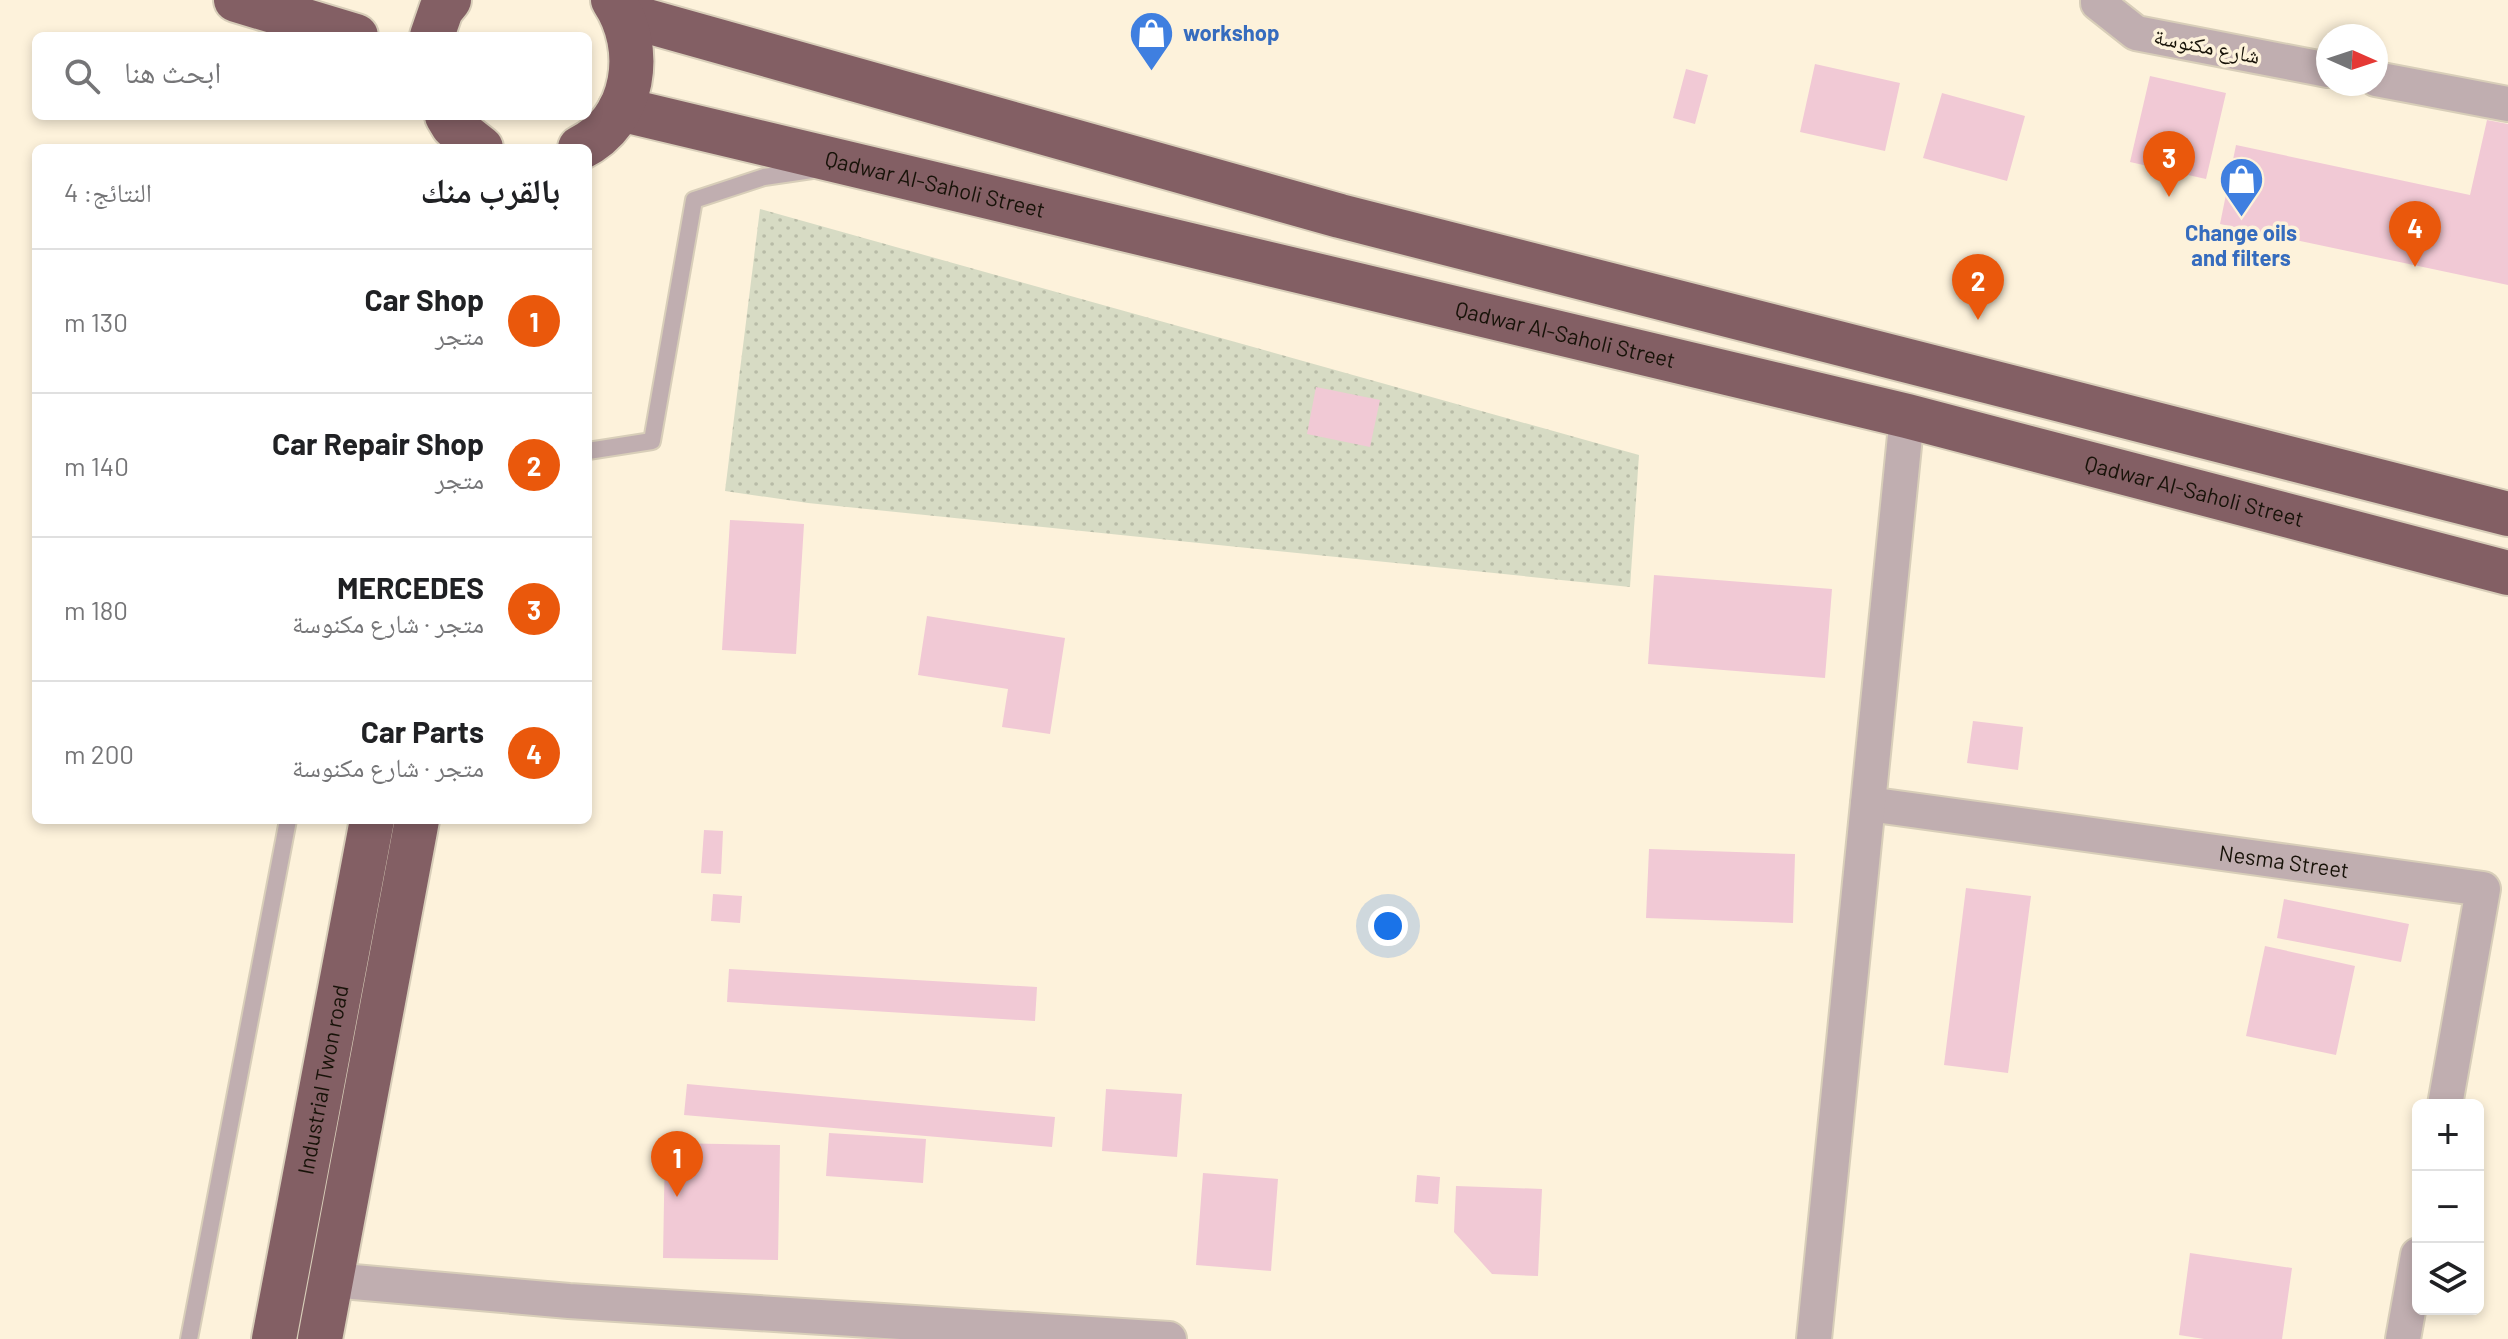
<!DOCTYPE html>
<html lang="ar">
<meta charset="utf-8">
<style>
:root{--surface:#fff;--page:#f6f6f6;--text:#202124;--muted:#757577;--line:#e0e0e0;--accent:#ea580c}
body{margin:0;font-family:Barlow,"Noto Naskh Arabic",sans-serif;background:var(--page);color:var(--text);direction:rtl}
.controls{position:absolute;right:24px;bottom:24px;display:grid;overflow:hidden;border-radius:12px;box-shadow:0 4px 12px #0003}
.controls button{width:72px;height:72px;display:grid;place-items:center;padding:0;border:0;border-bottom:2px solid var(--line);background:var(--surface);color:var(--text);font:40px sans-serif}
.compass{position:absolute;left:2316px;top:24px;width:72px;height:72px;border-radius:50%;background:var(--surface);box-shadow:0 4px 12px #0003;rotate:93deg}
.you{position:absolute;left:1388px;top:926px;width:28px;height:28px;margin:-20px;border:6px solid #fff;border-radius:50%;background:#1a73e8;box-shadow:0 0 0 12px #1a73e833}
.badge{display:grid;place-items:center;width:52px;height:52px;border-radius:50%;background:var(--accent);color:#fff;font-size:26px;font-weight:700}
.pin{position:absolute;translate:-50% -66px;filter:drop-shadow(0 2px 4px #0008)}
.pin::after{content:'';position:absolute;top:42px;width:28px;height:24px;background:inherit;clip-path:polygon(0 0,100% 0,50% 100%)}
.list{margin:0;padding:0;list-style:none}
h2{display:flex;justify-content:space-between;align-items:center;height:104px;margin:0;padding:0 32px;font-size:34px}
h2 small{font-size:26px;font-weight:400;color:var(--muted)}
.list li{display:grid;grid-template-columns:52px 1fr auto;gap:24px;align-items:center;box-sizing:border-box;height:144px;padding:0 32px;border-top:2px solid var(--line)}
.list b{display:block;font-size:30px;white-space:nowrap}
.list p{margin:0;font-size:26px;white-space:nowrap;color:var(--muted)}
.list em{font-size:26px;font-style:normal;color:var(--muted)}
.icon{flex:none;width:44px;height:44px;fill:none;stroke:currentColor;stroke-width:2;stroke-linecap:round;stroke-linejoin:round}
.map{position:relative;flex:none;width:2508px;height:1339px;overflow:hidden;direction:ltr}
.search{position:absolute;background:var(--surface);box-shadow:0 4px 12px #0003;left:32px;top:32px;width:560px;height:88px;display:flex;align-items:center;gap:20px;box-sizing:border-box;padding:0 28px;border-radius:12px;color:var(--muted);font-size:30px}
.panel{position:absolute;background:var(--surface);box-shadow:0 4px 12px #0003;left:32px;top:144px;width:560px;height:680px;border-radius:12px;direction:rtl}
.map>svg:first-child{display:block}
.garden{fill:url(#garden-dots)}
.building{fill:#f1c9d5}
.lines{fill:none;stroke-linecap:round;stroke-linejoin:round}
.lane-casing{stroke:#d8ceb9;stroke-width:20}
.street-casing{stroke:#d8ceb9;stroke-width:38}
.highway-casing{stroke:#d8ceb9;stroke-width:48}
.lane{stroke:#c0aeb0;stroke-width:16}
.street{stroke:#c0aeb0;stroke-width:34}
.highway{stroke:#835f64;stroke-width:44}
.labels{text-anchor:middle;stroke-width:7;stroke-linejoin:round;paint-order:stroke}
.shop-label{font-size:22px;font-weight:bold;fill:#366cbe;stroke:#fdf2db;text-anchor:start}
.street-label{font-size:22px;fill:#171208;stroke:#fdf2db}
</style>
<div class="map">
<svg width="2508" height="1339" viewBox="0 0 2508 1339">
<defs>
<pattern id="garden-dots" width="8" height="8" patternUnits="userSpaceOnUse" patternTransform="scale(2)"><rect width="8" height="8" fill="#d7dbc4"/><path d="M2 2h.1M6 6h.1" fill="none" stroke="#b8bba7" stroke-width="1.8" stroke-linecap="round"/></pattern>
</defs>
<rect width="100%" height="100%" fill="#fdf2db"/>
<!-- garden -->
<path class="garden" d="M 760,209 L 1639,455 L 1630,587 L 808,503 L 725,491 Z"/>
<!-- building -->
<path class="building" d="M 1815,64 L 1900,83 L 1885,151 L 1800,132 Z
M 1686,69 L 1708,75 L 1695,124 L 1673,118 Z
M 2150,76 L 2226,93 L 2206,179 L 2130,162 Z
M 1942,93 L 2025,116 L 2007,181 L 1923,158 Z
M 2487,120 L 2508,124 L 2508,285 L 2220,224 L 2236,145 L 2470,195 Z
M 1316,387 L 1380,400 L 1370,447 L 1307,434 Z
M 730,520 L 804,524 L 796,654 L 722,650 Z
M 1654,575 L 1832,589 L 1825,678 L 1648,664 Z
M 927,616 L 1065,638 L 1050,734 L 1002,727 L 1008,689 L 918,675 Z
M 1973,721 L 2023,727 L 2018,770 L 1967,763 Z
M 704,830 L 723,831 L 721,874 L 701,873 Z
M 1649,849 L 1795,854 L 1793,923 L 1646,918 Z
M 1966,888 L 2031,896 L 2008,1073 L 1944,1065 Z
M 713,894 L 742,896 L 740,923 L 711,921 Z
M 2284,899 L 2409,924 L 2401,962 L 2277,938 Z
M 2265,946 L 2355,966 L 2336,1055 L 2246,1036 Z
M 729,969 L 1037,987 L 1035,1021 L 727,1002 Z
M 687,1084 L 1055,1117 L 1052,1147 L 684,1115 Z
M 1106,1089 L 1182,1094 L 1177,1157 L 1102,1151 Z
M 829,1133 L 926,1139 L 923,1183 L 826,1176 Z
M 665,1143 L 780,1145 L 778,1260 L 663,1258 Z
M 1203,1173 L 1278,1179 L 1271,1271 L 1196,1265 Z
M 1417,1175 L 1440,1177 L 1438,1204 L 1415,1202 Z
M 1456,1186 L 1542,1189 L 1538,1276 L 1492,1274 L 1454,1232 Z
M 2190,1253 L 2292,1268 L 2282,1339 L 2204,1339 L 2179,1335 Z"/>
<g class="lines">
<defs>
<path id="lane" d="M 588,451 L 652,441 L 694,200 L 764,177 L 812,170
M 189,1339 L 288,820"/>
<g id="street">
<path d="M 2098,0 L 2098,3 L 2136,33 L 2328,70"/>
<path d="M 2376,79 L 2508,104"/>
<path id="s1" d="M 1868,804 L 2483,889 L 2445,1105"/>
<path d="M 331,1280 L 569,1301 L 1169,1339"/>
<path d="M 1814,1339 L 1907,416"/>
<path d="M 2403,1339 L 2418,1255"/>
</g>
<g id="highway">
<path d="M 236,0 L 356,36"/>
<path d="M 622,14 L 1340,216 L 2508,514"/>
<path d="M 432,36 L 441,10 L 449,0"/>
<path id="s2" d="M 620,109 L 1907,416 L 2508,573"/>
<path d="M 447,116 L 453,126 L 481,148"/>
<path d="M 580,148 C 636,120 645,48 613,0"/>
<path id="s3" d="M 274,1339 L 372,820"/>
<path d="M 320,1339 L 417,820"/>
</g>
</defs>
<!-- lane casing -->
<use href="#lane" class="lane-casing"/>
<!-- street casing -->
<use href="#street" class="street-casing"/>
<!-- highway casing -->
<use href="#highway" class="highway-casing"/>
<!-- lane -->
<use href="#lane" class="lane"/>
<!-- street -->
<use href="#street" class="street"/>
<!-- highway -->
<use href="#highway" class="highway"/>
</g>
<!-- icons -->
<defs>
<symbol id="shop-pin" viewBox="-11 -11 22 30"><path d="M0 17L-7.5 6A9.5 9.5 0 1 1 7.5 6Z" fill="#3f7fe0" stroke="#fdf2db"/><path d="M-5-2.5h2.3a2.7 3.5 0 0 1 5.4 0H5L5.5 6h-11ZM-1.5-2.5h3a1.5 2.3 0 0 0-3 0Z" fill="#fff"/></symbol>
</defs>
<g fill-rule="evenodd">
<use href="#shop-pin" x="1126" y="8" width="51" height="69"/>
<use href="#shop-pin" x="2216" y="154" width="51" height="69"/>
</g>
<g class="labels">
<!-- shop labels -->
<g class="shop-label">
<text x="1183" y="41">workshop</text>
<text x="2241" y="241" text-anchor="middle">Change oils<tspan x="2241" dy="25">and filters</tspan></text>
</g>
<!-- street labels -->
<g class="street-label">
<text transform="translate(2207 46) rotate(11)" y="8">شارع مكنوسة</text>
<text dy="8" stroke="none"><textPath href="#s2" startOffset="324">Qadwar Al-Saholi Street</textPath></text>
<text dy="8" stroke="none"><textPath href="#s2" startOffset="972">Qadwar Al-Saholi Street</textPath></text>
<text dy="8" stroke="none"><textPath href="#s2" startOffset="1620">Qadwar Al-Saholi Street</textPath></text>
<text dy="8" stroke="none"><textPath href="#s1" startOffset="420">Nesma Street</textPath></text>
<text dy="8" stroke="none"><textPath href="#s3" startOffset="264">Industrial Twon road</textPath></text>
</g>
</g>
</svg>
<div class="controls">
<button>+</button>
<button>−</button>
<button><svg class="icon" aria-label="layers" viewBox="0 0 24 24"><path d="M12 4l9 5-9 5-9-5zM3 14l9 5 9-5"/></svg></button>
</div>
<svg class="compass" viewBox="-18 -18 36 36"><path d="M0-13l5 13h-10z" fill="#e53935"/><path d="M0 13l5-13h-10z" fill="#757577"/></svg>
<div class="you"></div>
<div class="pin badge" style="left:677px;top:1197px">1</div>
<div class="pin badge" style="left:1978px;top:320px">2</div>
<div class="pin badge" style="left:2169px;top:197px">3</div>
<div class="pin badge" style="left:2415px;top:267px">4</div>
<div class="search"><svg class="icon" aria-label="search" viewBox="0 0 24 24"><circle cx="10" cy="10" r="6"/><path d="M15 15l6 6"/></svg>ابحث هنا</div>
<section class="panel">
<h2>بالقرب منك<small>النتائج: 4</small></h2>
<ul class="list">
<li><span class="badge">1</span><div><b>Car Shop</b><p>متجر</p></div><em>130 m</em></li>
<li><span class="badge">2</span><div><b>Car Repair Shop</b><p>متجر</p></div><em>140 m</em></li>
<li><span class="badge">3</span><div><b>MERCEDES</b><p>متجر · شارع مكنوسة</p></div><em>180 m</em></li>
<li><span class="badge">4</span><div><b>Car Parts</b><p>متجر · شارع مكنوسة</p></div><em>200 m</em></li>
</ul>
</section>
</div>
